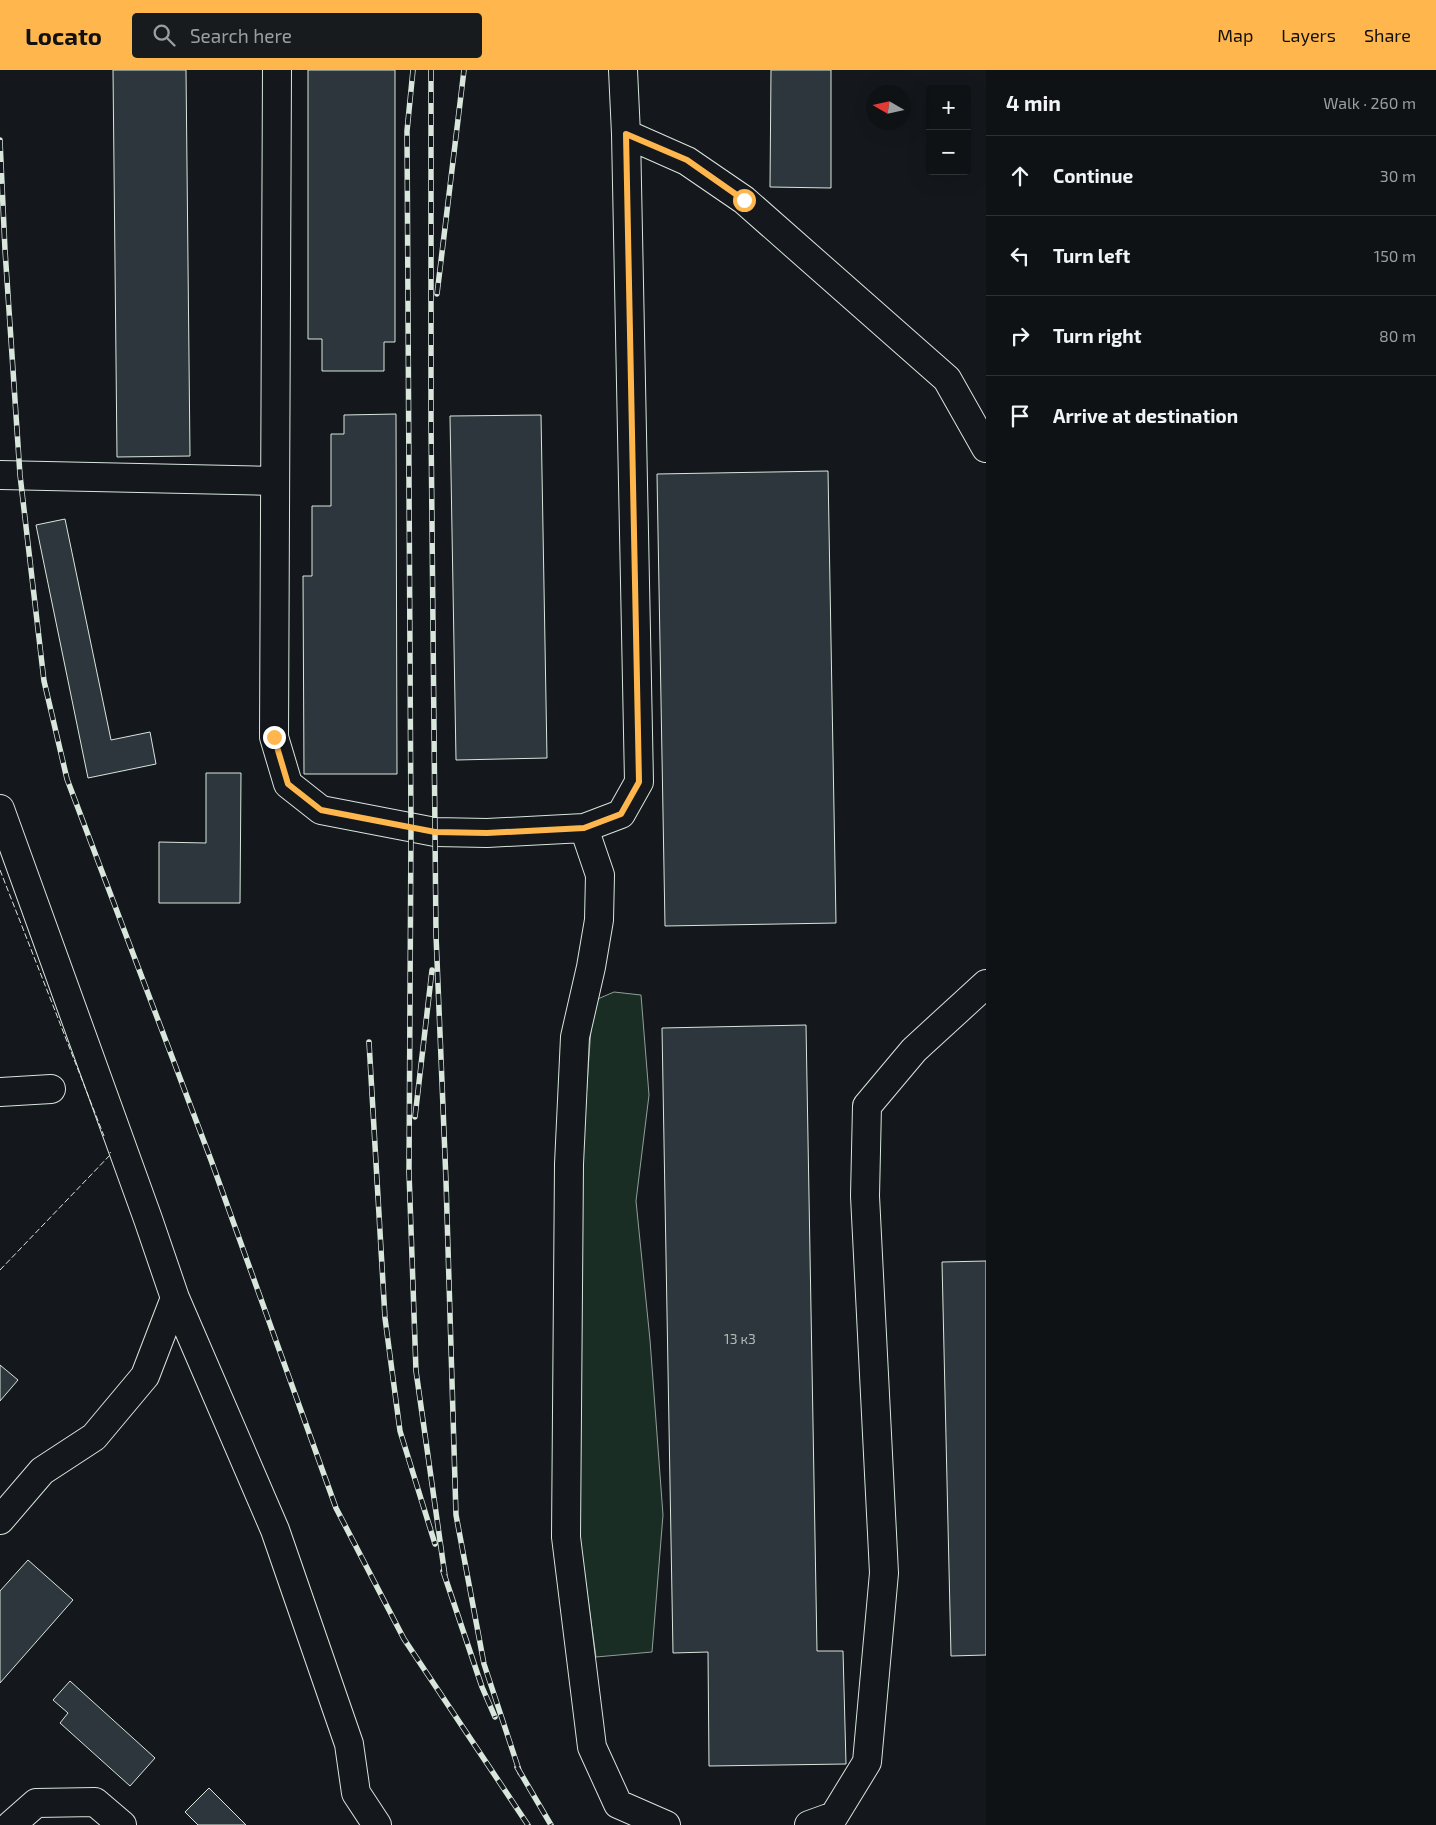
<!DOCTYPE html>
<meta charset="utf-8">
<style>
:root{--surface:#0f1215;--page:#181b1e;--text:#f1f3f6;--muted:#9b9ea0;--line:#2f3234;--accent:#ffb74d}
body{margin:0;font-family:"Exo 2",sans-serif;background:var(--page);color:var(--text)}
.controls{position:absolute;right:15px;top:15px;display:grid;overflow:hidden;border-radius:5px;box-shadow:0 5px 20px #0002}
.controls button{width:45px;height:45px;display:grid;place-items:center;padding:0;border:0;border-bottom:1px solid var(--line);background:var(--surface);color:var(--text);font:25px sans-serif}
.compass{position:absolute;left:866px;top:15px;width:45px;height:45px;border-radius:50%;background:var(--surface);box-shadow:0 5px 20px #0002;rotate:279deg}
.stop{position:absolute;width:15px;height:15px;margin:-11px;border:4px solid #ffb74d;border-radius:50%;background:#fff}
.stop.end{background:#ffb74d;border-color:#fff;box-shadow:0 1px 5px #0008}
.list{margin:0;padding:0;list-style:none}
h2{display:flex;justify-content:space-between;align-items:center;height:65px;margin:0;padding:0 20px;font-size:21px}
h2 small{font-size:16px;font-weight:400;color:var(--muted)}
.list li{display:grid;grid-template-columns:32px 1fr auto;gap:15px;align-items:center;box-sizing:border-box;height:80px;padding:0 20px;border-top:1px solid var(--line)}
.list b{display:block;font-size:19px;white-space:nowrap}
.list em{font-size:16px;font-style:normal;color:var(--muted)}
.icon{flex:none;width:28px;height:28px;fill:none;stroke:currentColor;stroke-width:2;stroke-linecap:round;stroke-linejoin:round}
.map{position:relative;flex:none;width:986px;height:1755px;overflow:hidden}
header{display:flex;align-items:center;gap:30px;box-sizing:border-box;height:70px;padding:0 25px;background:var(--accent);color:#111}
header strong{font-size:24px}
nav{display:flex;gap:28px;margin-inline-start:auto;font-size:18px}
.search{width:350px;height:45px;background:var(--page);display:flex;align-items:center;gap:12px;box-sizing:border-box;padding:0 18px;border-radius:5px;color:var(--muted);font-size:19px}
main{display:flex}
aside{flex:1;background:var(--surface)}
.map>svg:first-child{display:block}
.green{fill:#1a2d24;stroke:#939e99}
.building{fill:#2c363c;stroke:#d8e6dc}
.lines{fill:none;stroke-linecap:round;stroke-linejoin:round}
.minor-casing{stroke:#d8e6dc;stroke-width:30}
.minor{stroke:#14181c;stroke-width:28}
.rail-casing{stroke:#d8e6dc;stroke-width:5.5}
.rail{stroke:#14181c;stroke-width:4;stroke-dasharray:11;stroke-linecap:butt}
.fence{stroke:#d8e6dc;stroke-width:1;stroke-dasharray:6 2.5;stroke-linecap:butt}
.route{stroke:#ffb74d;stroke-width:6}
.labels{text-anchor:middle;stroke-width:4;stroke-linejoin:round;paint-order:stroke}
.number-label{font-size:14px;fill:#adbab4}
</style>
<header>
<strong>Locato</strong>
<div class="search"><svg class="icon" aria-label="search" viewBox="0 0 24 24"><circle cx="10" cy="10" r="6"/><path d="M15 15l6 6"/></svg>Search here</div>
<nav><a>Map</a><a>Layers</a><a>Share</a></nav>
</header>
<main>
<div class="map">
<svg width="986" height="1755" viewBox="0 0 986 1755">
<rect width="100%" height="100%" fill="#14181c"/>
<!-- green -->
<path class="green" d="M 614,922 L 641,925 L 649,1025 L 636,1131 L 650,1270 L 663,1445 L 652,1582 L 596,1587 L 579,1463 L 578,1140 L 593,931 Z"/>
<!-- building -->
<path class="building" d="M 113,0 L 186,0 L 190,386 L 117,387 Z
M 308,0 L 395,0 L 395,272 L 384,272 L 384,301 L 322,301 L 322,269 L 308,269 Z
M 771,0 L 831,0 L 831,118 L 770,117 Z
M 396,344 L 397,704 L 304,704 L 303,506 L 312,506 L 312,436 L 331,436 L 331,364 L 344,364 L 344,345 Z
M 541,345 L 547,688 L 456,690 L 450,346 Z
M 828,401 L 836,853 L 665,856 L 657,404 Z
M 65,449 L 111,670 L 150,662 L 156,694 L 88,708 L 36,455 Z
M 206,703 L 241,703 L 240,833 L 159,833 L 159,772 L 206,773 Z
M 806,955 L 817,1581 L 843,1581 L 846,1694 L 709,1696 L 708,1582 L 673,1583 L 662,958 Z
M 986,1191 L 986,1585 L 951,1586 L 942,1192 Z
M 0,1295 L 18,1310 L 0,1331 Z
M 28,1490 L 73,1530 L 0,1613 L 0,1521 Z
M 70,1611 L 155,1688 L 130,1716 L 60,1653 L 68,1643 L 53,1630 Z
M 209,1718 L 246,1755 L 198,1755 L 185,1742 Z"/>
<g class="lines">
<defs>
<path id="minor" d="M 277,0 L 274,667 L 288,714 L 321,740 L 435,762 L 487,763 L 584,758 L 621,744 L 639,712 L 626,64 L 623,0
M 626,64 L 687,91 L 744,130 L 947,309 L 986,378
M 0,405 L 274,411
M 0,739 L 148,1149 L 175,1228 L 275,1460 L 349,1674 L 356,1723 L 377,1755
M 584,758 L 600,805 L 599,850 L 591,897 L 575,967 L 569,1094 L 566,1467 L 592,1677 L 618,1734 L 666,1755
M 0,1022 L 51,1019
M 0,1450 L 42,1401 L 94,1367 L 145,1306 L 175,1228
M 11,1755 L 36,1733 L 95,1732 L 122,1755
M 809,1755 L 834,1746 L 867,1692 L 884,1503 L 865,1126 L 867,1036 L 914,980 L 986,914"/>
</defs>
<!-- minor casing -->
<use href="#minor" class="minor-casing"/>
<!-- minor -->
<use href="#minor" class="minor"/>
<defs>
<path id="rail" d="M 413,0 L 407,61 L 411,759 L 409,1102 L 416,1301 L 445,1506
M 431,0 L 431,352 L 436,865 L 446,1111 L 456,1445 L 484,1594 L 520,1703
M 0,70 L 5,180 L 20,405 L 44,611 L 67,709 L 211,1090 L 336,1438 L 404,1569 L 528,1755
M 437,224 L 464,0
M 369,972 L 385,1248 L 400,1361 L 435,1474
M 415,1047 L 432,900
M 443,1501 L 482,1617 L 495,1647
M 517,1697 L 551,1755"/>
</defs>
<!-- rail casing -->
<use href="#rail" class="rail-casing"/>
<!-- rail -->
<use href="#rail" class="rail"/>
<!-- fence -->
<path class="fence" d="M 0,800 L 104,1066
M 0,1200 L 111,1084 L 110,1082"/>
</g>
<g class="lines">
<!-- route -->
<path class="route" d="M 274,667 L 288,714 L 321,740 L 435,762 L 487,763 L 584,758 L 621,744 L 639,712 L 626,64 L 687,90 L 744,130"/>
</g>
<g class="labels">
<!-- number labels -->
<g class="number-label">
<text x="740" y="1274">13 к3</text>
</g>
</g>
</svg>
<div class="controls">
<button>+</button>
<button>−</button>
</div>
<svg class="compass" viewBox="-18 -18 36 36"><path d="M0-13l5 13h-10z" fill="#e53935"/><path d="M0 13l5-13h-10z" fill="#9b9ea0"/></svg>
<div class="stop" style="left:744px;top:130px"></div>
<div class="stop end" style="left:274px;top:667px"></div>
</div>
<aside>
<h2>4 min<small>Walk · 260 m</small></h2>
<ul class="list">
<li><svg class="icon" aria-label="ahead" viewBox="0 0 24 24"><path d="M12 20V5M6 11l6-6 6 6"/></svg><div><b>Continue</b></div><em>30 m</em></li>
<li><svg class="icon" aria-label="left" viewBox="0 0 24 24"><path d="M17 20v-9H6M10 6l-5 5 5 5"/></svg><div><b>Turn left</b></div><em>150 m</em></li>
<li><svg class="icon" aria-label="right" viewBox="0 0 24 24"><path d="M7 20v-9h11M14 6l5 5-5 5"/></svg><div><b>Turn right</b></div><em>80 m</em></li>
<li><svg class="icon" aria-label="arrive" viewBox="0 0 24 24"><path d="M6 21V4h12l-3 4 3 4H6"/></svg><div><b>Arrive at destination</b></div></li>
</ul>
</aside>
</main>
